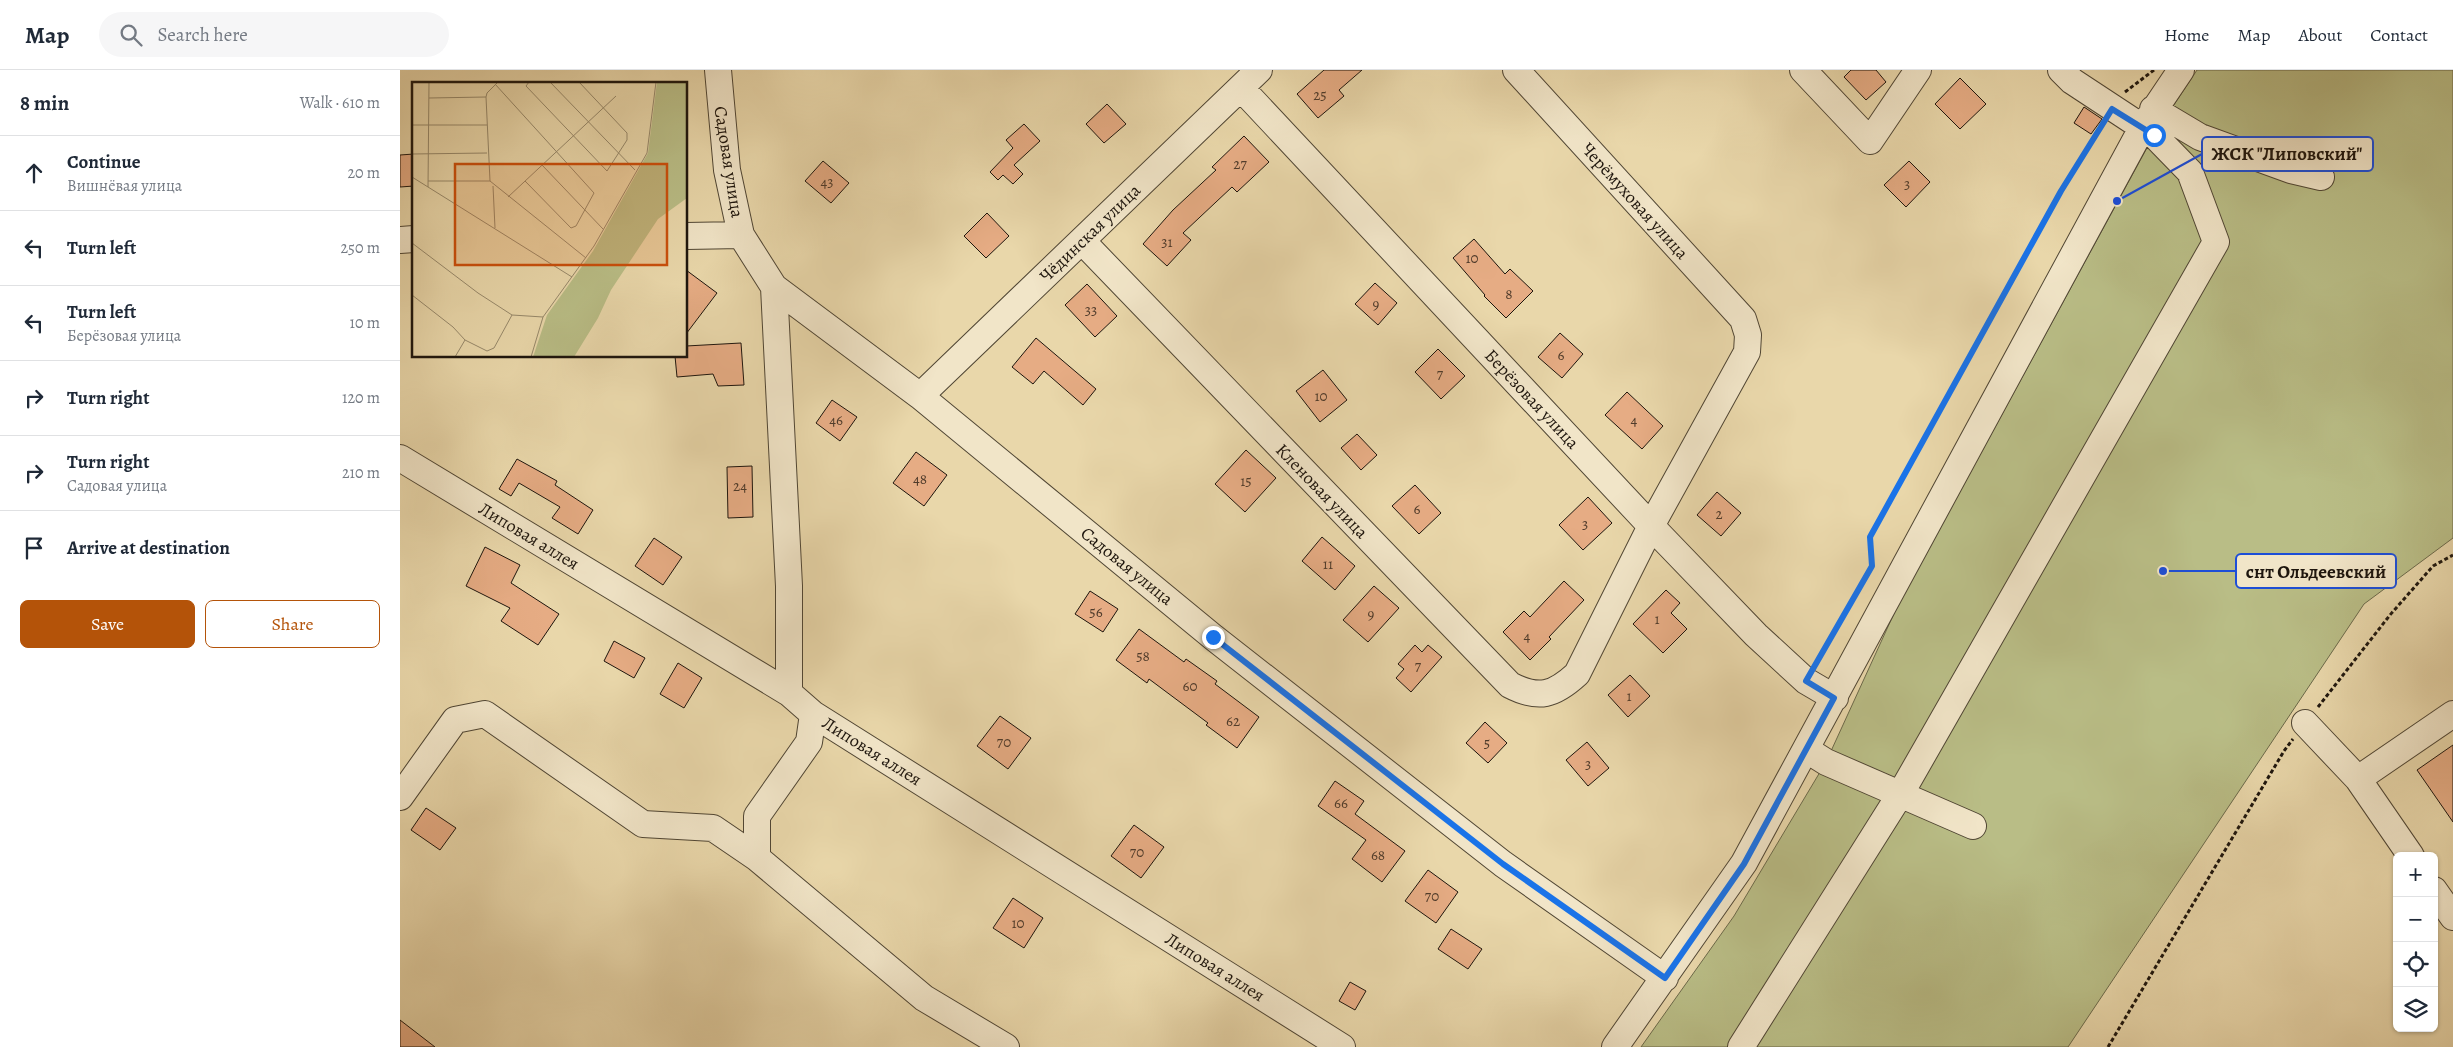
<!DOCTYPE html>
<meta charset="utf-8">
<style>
:root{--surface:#fff;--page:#f6f6f7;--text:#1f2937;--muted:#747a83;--line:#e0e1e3;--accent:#b45309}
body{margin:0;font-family:Alegreya,serif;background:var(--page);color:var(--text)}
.controls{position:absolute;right:15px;bottom:15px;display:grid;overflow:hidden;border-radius:8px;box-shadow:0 1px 4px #0004}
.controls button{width:45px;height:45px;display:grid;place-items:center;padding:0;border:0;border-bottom:1px solid var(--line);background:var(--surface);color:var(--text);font:25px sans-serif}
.stop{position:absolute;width:15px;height:15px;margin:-11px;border:4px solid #1a73e8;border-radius:50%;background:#fff}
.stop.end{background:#1a73e8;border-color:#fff;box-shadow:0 1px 5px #0008}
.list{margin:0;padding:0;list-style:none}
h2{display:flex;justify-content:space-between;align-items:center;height:65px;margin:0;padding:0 20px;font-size:21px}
h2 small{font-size:16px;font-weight:400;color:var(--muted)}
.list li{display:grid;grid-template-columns:32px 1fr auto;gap:15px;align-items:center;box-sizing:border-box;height:75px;padding:0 20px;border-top:1px solid var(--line)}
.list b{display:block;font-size:19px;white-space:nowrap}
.list p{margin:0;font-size:16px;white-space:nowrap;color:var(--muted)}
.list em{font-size:16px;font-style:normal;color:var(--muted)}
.actions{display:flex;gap:10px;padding:15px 20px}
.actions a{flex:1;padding:11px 0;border:1px solid var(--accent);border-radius:8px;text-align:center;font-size:18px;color:var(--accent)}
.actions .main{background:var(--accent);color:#fff}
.icon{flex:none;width:28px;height:28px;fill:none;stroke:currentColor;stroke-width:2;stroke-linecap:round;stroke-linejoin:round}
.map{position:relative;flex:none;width:2053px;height:977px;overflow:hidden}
header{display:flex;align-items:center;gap:30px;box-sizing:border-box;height:70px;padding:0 25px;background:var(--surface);border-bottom:1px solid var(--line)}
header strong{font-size:24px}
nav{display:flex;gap:28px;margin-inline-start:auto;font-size:18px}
.search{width:350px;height:45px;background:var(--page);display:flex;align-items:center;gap:12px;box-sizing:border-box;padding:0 18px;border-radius:28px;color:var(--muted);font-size:19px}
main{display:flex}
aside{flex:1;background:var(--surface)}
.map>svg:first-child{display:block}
.green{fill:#b9bd86;stroke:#6b694a}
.building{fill:#e6ac84;stroke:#1d150d}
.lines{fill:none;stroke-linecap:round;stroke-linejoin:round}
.minor-casing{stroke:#504634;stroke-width:28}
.path{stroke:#1d150d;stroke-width:3;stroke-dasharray:4 2.5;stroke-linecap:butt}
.minor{stroke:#f1e5c8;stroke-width:26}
.route{stroke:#1a73e8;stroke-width:6}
.labels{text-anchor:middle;stroke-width:4;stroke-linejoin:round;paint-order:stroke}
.number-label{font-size:15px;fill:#4f3b2b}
.street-label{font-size:18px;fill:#1d150d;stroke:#f1e5c8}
.inset-road{fill:none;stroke:#97896b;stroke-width:1}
.view{fill:#ca4f0c;fill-opacity:0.15;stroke:#ca4f0c;stroke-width:2.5}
.inset-edge{fill:none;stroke:#1d150d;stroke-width:2.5}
.leader{fill:none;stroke:#1d4ed8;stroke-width:2}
.callout-dot{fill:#1d4ed8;stroke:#f1e5c8;stroke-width:2}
.callout{fill:#f1e5c8;stroke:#1d4ed8;stroke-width:2}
.callout-label{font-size:19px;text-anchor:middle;font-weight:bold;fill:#1d150d}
</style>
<header>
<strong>Map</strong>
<div class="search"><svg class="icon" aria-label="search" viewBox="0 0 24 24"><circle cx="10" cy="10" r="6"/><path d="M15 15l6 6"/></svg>Search here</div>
<nav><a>Home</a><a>Map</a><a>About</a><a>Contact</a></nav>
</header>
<main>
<aside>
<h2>8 min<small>Walk · 610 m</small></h2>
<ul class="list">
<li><svg class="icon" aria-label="ahead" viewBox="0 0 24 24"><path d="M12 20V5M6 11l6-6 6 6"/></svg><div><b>Continue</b><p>Вишнёвая улица</p></div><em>20 m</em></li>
<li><svg class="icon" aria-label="left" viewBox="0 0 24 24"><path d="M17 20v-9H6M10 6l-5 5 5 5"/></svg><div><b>Turn left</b></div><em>250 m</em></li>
<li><svg class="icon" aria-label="left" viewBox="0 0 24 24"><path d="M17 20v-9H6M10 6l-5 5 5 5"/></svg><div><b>Turn left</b><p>Берёзовая улица</p></div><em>10 m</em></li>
<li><svg class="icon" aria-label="right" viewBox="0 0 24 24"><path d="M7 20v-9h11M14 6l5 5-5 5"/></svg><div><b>Turn right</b></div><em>120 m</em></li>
<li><svg class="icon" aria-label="right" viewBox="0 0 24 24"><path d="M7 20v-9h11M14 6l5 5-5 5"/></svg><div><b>Turn right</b><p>Садовая улица</p></div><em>210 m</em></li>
<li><svg class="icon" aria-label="arrive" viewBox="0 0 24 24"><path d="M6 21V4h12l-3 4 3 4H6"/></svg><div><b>Arrive at destination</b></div></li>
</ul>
<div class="actions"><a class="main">Save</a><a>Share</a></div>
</aside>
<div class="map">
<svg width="2053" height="977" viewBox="0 0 2053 977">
<rect width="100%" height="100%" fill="#e9d7aa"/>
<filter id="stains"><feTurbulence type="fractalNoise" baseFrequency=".004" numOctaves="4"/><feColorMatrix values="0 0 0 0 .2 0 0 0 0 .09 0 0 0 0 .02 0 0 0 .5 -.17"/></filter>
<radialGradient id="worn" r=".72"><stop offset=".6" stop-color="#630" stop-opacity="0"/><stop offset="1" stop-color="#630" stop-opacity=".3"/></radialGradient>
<!-- green -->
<path class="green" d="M 1797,0 L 2053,0 L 2053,468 L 1964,534 L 1668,977 L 1241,977 L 1334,846 L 1426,692 L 1497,537 L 1754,65 Z"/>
<!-- building -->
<path class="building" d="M 924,0 L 962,0 L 939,20 L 944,26 L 918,48 L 897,24 Z
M 1451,0 L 1476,0 L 1486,12 L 1466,30 L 1444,7 Z
M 1560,8 L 1586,34 L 1560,59 L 1535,34 Z
M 707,34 L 726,54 L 704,73 L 686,54 Z
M 1684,37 L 1702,49 L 1691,64 L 1674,53 Z
M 624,54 L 640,71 L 614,95 L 623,104 L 613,114 L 603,105 L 598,110 L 590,102 L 613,78 L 606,70 Z
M 844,66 L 869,92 L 837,122 L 832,117 L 783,163 L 791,170 L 767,196 L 743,174 L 773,140 L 816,100 L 812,97 Z
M 14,84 L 14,116 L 0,117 L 0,85 Z
M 423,91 L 449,113 L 431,133 L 405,111 Z
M 1509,91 L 1530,112 L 1506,137 L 1484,115 Z
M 587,143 L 609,166 L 586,188 L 564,166 Z
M 1074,169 L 1105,204 L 1110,199 L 1133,221 L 1106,248 L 1084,226 L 1085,225 L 1053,188 Z
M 286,200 L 317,223 L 286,264 Z
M 975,213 L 997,233 L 978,255 L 955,234 Z
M 687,214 L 717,246 L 695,267 L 665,235 Z
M 1160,263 L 1183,284 L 1162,308 L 1138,287 Z
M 636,268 L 696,319 L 683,335 L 644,301 L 633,314 L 612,297 Z
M 341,273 L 344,315 L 318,316 L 313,304 L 277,307 L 275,286 L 286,286 L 286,276 Z
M 1038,279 L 1065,306 L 1041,329 L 1015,302 Z
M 923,300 L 947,330 L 920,352 L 896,321 Z
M 1227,322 L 1263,356 L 1242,379 L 1205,345 Z
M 432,330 L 457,347 L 440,371 L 416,353 Z
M 957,364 L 977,385 L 961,400 L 941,378 Z
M 846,380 L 876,408 L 845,442 L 815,414 Z
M 516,382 L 547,405 L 524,436 L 493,413 Z
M 117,389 L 157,411 L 155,415 L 193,440 L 178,464 L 152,448 L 160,437 L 119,413 L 111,426 L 99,419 Z
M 352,396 L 353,447 L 328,448 L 327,397 Z
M 1015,415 L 1041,443 L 1019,464 L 992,436 Z
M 1317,422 L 1341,443 L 1321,466 L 1297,445 Z
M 1188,427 L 1212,453 L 1183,480 L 1159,455 Z
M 922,467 L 955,496 L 935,520 L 902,491 Z
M 254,468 L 282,487 L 263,515 L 235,496 Z
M 85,477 L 120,495 L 111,513 L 159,544 L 138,575 L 101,551 L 110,538 L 66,516 Z
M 1164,511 L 1184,530 L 1149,567 L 1151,569 L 1130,590 L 1103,562 L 1124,541 L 1130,547 Z
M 974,516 L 999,538 L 968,572 L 943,550 Z
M 1266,520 L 1280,533 L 1271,543 L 1287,559 L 1263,583 L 1233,554 Z
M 690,521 L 718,539 L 703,562 L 675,544 Z
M 739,559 L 784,592 L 786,589 L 817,611 L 815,614 L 859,647 L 837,678 L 806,655 L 808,653 L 749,609 L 747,613 L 716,590 Z
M 214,571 L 245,588 L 234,608 L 204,591 Z
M 1015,575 L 1022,582 L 1028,575 L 1042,587 L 1011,622 L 996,608 L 1004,599 L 998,594 Z
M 278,593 L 302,608 L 284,638 L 260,624 Z
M 1230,605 L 1250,626 L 1228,647 L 1208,625 Z
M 600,646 L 631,668 L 608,699 L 577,676 Z
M 1085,652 L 1107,673 L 1088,693 L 1066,673 Z
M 1187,672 L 1209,698 L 1188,716 L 1166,690 Z
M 2053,675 L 2053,752 L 2017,700 Z
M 935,711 L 964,731 L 955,744 L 1005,781 L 982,812 L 952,789 L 966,770 L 918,736 Z
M 26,738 L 56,758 L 40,780 L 11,760 Z
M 734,755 L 764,777 L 741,808 L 711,786 Z
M 1028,800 L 1058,822 L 1036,853 L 1005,831 Z
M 613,828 L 643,848 L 624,878 L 593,858 Z
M 1051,859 L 1082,879 L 1068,899 L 1038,879 Z
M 950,912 L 966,921 L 955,940 L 939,931 Z
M 0,950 L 35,977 L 0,977 Z"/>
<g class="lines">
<defs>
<path id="minor" d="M 318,0 L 327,100 L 341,165 L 374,217 L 520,326 L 813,567 L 1103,794 L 1265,908
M 1403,0 L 1470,71 L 1518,0
M 841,18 L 1251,456 L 1356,565 L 1406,611 L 1435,628
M 1753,39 L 1800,67 L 1891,100 L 1921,107
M 286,166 L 341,165
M 0,170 L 14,169
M 682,171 L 1110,615 C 1139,630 1154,625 1177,604 L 1251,456 L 1347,282 L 1348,265 L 1343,249 L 1116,0
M 374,217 L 389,516 L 389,623
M 520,326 L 859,0
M 0,388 L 389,623 L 413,644 L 942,977
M 413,644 L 409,672 L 357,746 L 357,788 L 524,928 L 606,977
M 1905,653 L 1958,709
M 1407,680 L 1426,692 L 1573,756
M 0,727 L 55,650 L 85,644 L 243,754 L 313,758 L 357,788
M 2011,786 L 1958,709 L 2053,644
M 2034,820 L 2053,847
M 1215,977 L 1344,793 L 1742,58 L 1781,0
M 1341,977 L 1501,723 L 1816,172 L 1790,102 L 1754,65 L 1672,11 L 1661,0"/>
</defs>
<!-- minor casing -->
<use href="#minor" class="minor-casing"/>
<!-- path -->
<path class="path" d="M 1725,22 L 1754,0
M 1416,594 L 1472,496 L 1470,467 L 1661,121 L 1702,56
M 1918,637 L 1990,545 L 2033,496 L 2053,485
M 1708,977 L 1884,681 L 1893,669"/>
<!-- minor -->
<use href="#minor" class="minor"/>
</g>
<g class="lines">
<!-- route -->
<path class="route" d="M 813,567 L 1103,794 L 1265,908 L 1344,794 L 1434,628 L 1406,611 L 1472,496 L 1470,467 L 1661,121 L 1712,39 L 1754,65"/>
</g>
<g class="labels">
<!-- number labels -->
<g class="number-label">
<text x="920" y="30">25</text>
<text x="840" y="99">27</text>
<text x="427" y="117">43</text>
<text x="1507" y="119">3</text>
<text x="767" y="177">31</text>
<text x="1072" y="193">10</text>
<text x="1109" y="229">8</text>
<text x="976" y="239">9</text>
<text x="691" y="245">33</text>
<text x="1161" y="290">6</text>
<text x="1040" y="309">7</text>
<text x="921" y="331">10</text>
<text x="436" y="355">46</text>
<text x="1234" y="355">4</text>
<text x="520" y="414">48</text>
<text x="846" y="416">15</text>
<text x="340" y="421">24</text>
<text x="1017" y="444">6</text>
<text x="1319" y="449">2</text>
<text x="1185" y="459">3</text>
<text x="928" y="499">11</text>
<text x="696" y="547">56</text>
<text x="971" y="549">9</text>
<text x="1257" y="554">1</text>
<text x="1127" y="571">4</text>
<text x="743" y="591">58</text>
<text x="1018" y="601">7</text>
<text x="790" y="621">60</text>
<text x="1229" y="631">1</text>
<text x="833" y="656">62</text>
<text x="604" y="677">70</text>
<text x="1087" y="678">5</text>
<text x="1188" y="699">3</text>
<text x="941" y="738">66</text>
<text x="737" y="787">70</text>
<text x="978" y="790">68</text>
<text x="1032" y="831">70</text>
<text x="618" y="858">10</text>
</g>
<!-- street labels -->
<g class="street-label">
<text transform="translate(329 92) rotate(81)" y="6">Садовая улица</text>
<text transform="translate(1235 131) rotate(48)" y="6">Черёмуховая улица</text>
<text transform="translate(690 163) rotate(-44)" y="6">Чёдинская улица</text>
<text transform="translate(1132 329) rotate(47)" y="6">Берёзовая улица</text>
<text transform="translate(922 421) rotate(46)" y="6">Кленовая улица</text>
<text transform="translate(129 466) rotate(31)" y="6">Липовая аллея</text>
<text transform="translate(727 496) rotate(39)" y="6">Садовая улица</text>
<text transform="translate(472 681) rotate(32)" y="6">Липовая аллея</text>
<text transform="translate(815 897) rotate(32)" y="6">Липовая аллея</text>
</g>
</g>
<!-- overview -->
<g transform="translate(12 12)">
<rect width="275" height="275" fill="#e9d7aa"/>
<path d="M 245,0 L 275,0 L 275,116 L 246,137 L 199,208 L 186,236 L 162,275 L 121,275 L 135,233 L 181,169 L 236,71 Z" fill="#b9bd86"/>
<path class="inset-road" d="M 86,0 L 75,11 L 74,15 L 78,99 L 174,176M 117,0 L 114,4 L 195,89 L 215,58 L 215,51 L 167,0M 138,0 L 223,88M 83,2 L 182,111 L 164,144 L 159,146 L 113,99M 17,16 L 74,15M 0,43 L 75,43M 0,72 L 75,71M 130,83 L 191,147M 0,95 L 160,195M 16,99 L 78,99M 81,104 L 83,146M 16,105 L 17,0M 96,115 L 204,14M 0,161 L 66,211 L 100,233M 0,213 L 41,245 L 53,258 L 75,269 L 82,266 L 100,233 L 131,235M 43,275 L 53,258M 119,275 L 131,235 L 182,164 L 235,71 L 244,0"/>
<path class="view" d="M 43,82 L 255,82 L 255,183 L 43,183 Z"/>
<rect width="275" height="275" class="inset-edge"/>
</g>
<!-- callouts -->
<path class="leader" d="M1717 131L1802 84M1763 501L1836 501"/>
<g class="callout-dot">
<circle cx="1717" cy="131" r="5"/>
<circle cx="1763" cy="501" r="5"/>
</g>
<g class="callout">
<rect x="1802" y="67" width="171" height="34" rx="5"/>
<rect x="1836" y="484" width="160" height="34" rx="5"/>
</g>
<g class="callout-label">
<text x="1887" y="90">ЖСК "Липовский"</text>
<text x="1916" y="508">снт Ольдеевский</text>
</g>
<rect width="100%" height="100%" filter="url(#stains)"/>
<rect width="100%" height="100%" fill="url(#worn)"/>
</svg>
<div class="controls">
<button>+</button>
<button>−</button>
<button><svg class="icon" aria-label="locate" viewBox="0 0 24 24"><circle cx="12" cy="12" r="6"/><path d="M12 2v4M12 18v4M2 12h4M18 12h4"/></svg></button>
<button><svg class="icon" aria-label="layers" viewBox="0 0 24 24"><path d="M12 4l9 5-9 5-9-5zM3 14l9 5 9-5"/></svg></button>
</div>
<div class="stop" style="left:1754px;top:65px"></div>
<div class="stop end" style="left:813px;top:567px"></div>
</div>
</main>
